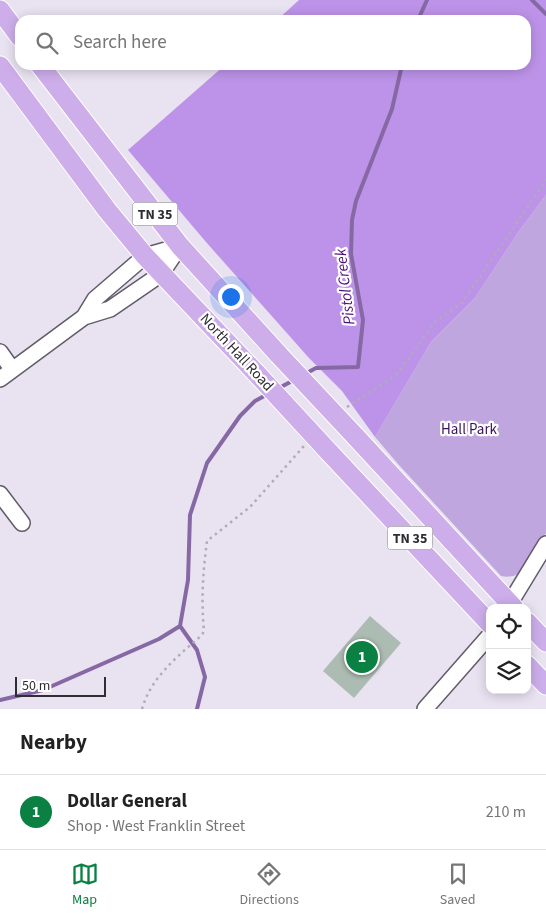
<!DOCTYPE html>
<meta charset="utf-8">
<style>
:root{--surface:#fff;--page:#f6f6f6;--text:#222;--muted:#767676;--line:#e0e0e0;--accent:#0b8043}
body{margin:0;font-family:"Source Sans 3",sans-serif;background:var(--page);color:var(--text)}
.controls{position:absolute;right:15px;bottom:15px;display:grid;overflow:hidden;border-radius:10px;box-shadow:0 2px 12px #0003}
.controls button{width:45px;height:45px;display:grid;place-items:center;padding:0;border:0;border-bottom:1px solid var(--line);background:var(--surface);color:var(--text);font:25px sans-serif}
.scale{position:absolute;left:15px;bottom:12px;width:91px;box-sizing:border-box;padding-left:5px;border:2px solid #2f2d32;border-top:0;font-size:14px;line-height:18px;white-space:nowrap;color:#2f2d32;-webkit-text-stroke:4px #fff;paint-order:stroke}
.you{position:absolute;left:230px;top:296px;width:18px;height:18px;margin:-12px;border:4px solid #fff;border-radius:50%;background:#1a73e8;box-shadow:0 0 0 8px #1a73e833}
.badge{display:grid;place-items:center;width:32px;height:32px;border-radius:50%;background:var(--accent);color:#fff;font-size:16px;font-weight:700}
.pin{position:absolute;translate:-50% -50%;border:2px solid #fff;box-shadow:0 1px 5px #0006}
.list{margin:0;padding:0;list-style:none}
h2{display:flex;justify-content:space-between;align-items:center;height:65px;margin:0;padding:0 20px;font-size:21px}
h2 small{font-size:16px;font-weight:400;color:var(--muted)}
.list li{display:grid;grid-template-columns:32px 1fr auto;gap:15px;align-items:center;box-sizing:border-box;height:75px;padding:0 20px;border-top:1px solid var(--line)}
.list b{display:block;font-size:19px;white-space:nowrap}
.list p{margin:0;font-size:16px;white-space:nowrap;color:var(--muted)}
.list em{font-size:16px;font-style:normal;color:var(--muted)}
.icon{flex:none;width:28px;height:28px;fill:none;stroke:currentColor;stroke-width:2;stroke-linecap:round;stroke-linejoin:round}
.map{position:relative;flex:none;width:546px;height:709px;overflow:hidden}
.search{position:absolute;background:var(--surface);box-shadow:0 2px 12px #0003;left:15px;right:15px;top:15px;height:55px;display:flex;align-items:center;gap:12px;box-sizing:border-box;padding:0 18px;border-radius:15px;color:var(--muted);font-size:19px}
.sheet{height:140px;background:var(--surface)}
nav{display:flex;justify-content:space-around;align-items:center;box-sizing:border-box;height:70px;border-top:1px solid var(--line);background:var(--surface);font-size:14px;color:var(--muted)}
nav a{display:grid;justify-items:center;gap:2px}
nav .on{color:var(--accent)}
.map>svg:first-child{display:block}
.green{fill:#c0a6de}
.forest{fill:#bd93e9}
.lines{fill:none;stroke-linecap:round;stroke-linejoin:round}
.stream{stroke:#8668a5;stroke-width:4}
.building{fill:#adbcb3}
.minor-casing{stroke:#615c68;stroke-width:18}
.major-casing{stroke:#fff;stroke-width:21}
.path{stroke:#b1abb7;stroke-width:2.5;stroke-dasharray:2.5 4;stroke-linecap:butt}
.minor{stroke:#fff;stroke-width:15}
.major{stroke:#cdaeeb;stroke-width:19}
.major-bridge-casing{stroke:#fff;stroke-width:21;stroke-linecap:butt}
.major-bridge{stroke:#cdaeeb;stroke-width:19}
.labels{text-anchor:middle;stroke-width:4.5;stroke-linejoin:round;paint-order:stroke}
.shield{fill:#fff;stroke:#6d6c70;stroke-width:1}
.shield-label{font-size:14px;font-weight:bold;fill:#2f2d32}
.street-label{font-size:15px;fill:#2f2d32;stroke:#fff}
.park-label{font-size:15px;fill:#3c105c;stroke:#fff}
.water-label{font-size:16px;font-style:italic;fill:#4e1278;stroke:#fff}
</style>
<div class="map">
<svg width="546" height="709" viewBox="0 0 546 709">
<rect width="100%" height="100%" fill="#e9e2f1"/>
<!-- green -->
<path class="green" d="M 546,195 L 546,533 C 535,552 526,582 501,576 L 398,464 L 375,437 L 431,342 L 475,298 L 519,231 Z"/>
<!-- forest -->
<path class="forest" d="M 299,0 L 546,0 L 546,195 L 519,231 L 475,298 L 431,342 L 375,437 L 342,391 L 309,358 L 206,242 L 128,150 L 225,65 L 526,65 L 526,20 L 277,20 Z"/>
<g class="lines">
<!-- stream -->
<path class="stream" d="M 532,0 L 546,14
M 418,20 L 427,0
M 305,374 L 316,368 L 358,367 L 363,320 L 351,254 L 352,220 L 356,201 L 392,109 L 402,65
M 279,388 L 294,380
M 0,700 L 43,690 L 159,639 L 180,626
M 197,709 L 205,677 L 197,650 L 180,626 L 188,580 L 190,515 L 207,463 L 240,416 L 255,401 L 268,394"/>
</g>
<!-- building -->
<path class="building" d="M 370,616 L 401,643 L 354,698 L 323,671 Z"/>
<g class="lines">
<defs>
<path id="minor" d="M 84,317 L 95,299 L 145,256 L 180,246
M 0,352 L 12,369
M 0,379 L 84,317 L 110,309 L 161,274 L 180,246
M 0,494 L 22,523
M 507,608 L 546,544
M 425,709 L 490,635"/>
<path id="major" d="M 0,10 L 20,37
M 40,65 L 180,246 L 279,355
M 0,66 L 107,210 L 145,256 L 257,374
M 355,436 L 514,608
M 329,452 L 490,624
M 527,622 L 546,642
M 527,665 L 546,685"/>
</defs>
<!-- minor casing -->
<use href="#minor" class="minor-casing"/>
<!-- major casing -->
<use href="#major" class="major-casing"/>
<!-- path -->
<path class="path" d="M 347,407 L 396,375 L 436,321 L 462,303 L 546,180
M 142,709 C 151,677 178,656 202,635 L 204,631 C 201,600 203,571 207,541 L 250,507 L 304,446"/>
<!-- minor -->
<use href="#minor" class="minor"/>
<!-- major -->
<use href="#major" class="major"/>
<defs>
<path id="major-bridge" d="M 279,355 L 355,436
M 257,374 L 329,452"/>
</defs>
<!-- major-bridge casing -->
<use href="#major-bridge" class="major-bridge-casing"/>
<!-- major-bridge -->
<use href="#major-bridge" class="major-bridge"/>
</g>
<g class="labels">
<!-- shield labels -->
<g class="shield">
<rect x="132.5" y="202.5" width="45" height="23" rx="4"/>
<rect x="387.5" y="526.5" width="45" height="23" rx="4"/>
</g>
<g class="shield-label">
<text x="155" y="219">TN 35</text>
<text x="410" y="543">TN 35</text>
</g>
<!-- street labels -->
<g class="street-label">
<text transform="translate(237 352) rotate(47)" y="5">North Hall Road</text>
</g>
<!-- park labels -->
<g class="park-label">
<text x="469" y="434">Hall Park</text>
</g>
<!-- water labels -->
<g class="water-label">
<text transform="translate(344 287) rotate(-97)" y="6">Pistol Creek</text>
</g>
</g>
</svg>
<div class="controls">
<button><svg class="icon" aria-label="locate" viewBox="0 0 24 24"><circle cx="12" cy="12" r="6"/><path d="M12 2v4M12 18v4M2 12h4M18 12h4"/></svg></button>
<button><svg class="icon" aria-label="layers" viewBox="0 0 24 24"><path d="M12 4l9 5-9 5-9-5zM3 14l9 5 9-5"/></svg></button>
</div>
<div class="scale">50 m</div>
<div class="you"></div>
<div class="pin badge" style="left:362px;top:657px">1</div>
<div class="search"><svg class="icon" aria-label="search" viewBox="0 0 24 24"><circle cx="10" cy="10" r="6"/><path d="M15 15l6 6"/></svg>Search here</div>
</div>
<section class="sheet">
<h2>Nearby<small></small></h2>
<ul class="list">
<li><span class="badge">1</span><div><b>Dollar General</b><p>Shop · West Franklin Street</p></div><em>210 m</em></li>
</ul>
</section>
<nav>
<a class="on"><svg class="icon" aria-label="map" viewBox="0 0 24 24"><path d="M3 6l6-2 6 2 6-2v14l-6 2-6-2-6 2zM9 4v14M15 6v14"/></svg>Map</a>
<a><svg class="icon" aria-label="directions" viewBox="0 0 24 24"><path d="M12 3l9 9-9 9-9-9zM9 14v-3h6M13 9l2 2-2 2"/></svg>Directions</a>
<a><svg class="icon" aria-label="saved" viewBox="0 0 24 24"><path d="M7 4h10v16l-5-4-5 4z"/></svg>Saved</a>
</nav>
